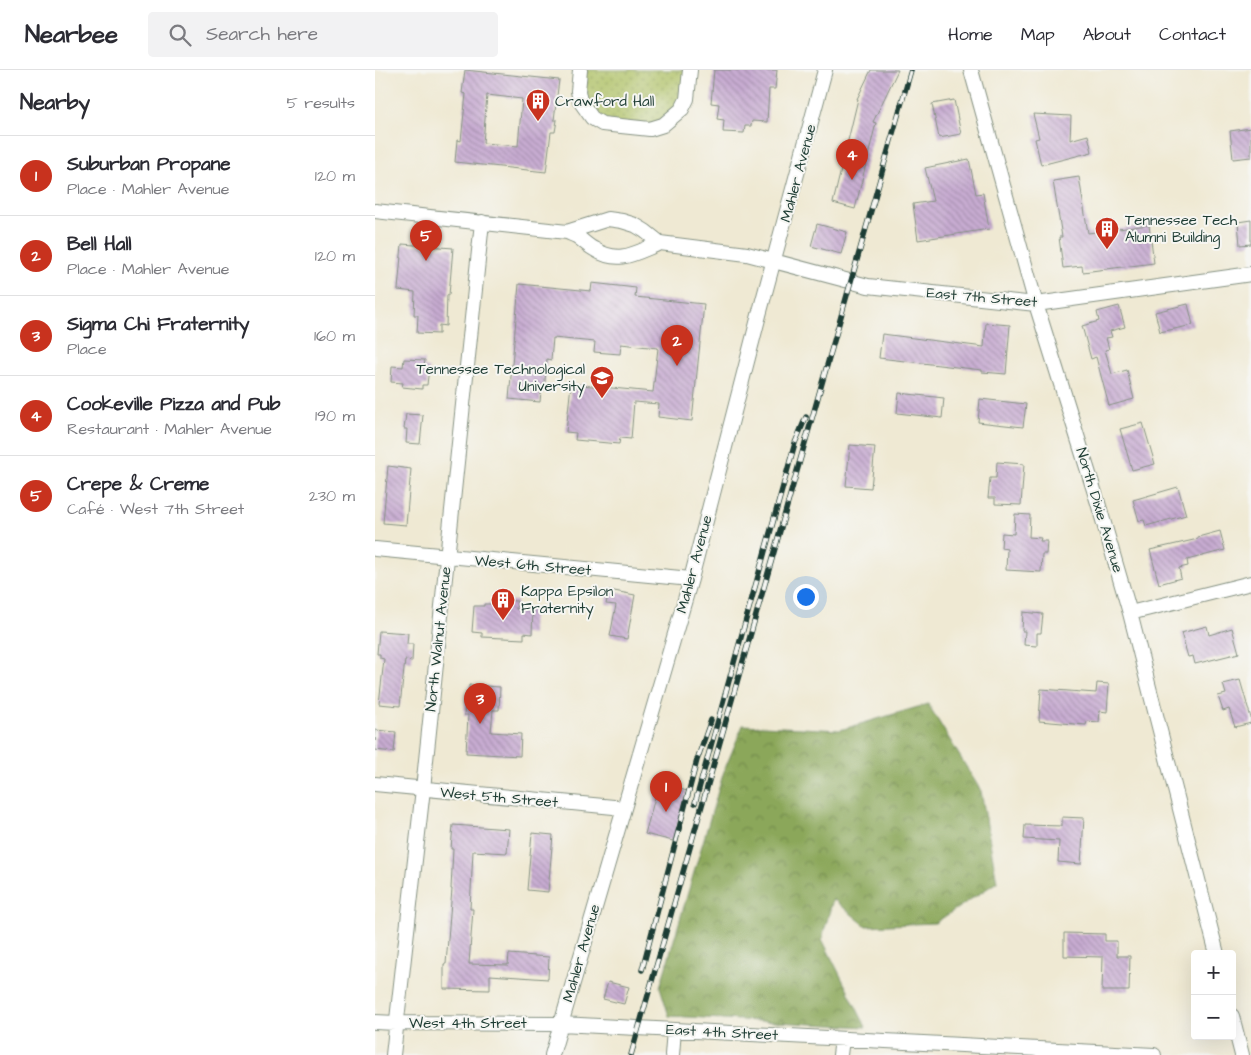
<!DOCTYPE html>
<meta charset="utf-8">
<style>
:root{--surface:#fff;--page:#f2f2f3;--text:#2b2b33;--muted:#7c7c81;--line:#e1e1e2;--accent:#c8321e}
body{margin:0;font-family:"Architects Daughter",sans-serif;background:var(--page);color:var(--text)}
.controls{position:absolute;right:15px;bottom:15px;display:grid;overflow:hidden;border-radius:5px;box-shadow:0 5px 20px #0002}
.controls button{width:45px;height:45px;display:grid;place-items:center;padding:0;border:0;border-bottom:1px solid var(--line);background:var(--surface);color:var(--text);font:25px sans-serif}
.you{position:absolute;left:430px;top:526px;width:18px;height:18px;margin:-12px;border:4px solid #fff;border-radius:50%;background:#1a73e8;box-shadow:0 0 0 8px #1a73e833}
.badge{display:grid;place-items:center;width:32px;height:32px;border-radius:50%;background:var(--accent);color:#fff;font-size:16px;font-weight:700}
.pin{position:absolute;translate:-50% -41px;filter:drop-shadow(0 1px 2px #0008)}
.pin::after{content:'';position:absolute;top:26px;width:18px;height:15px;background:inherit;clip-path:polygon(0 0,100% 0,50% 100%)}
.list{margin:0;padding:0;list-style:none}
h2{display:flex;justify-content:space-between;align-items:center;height:65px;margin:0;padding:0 20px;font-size:21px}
h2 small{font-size:16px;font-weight:400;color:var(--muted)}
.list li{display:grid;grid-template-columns:32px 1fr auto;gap:15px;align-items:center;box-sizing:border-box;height:80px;padding:0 20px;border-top:1px solid var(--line)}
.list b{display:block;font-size:19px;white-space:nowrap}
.list p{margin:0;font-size:16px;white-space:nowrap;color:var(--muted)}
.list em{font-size:16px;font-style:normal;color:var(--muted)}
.icon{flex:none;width:28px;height:28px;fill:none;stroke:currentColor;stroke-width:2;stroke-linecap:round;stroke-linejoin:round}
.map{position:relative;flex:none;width:876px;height:985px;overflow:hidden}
header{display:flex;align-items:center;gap:30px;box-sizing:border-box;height:70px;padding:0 25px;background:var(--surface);border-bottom:1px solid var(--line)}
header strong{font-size:24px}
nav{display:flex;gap:28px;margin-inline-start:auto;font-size:18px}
.search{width:350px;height:45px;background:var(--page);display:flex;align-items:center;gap:12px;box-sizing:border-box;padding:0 18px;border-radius:5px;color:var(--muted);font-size:19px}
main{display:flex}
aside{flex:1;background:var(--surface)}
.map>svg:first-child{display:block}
.forest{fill:url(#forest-crowns);stroke:#557247}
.park{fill:url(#park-dots);stroke:#677f4c}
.building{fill:url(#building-back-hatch);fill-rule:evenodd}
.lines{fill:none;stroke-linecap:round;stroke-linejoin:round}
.minor-casing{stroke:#879384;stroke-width:16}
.minor{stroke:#fff;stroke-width:14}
.rail-casing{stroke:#1f3d34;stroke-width:5.5}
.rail{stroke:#f6f6f2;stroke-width:4;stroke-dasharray:11;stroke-linecap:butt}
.labels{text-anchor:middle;stroke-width:4;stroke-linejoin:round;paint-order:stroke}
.poi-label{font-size:15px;fill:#1f3d34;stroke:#f6f6f2;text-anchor:start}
.street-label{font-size:15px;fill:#1f3d34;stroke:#f6f6f2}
</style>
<header>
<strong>Nearbee</strong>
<div class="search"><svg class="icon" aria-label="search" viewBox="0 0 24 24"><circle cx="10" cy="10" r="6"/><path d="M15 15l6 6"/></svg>Search here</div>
<nav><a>Home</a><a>Map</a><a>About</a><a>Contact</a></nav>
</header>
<main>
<aside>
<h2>Nearby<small>5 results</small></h2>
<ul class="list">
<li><span class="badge">1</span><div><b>Suburban Propane</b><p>Place · Mahler Avenue</p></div><em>120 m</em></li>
<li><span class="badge">2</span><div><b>Bell Hall</b><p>Place · Mahler Avenue</p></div><em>120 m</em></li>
<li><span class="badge">3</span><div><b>Sigma Chi Fraternity</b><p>Place</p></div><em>160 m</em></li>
<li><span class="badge">4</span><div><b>Cookeville Pizza and Pub</b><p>Restaurant · Mahler Avenue</p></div><em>190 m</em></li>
<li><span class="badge">5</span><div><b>Crepe &amp; Creme</b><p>Café · West 7th Street</p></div><em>230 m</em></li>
</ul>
</aside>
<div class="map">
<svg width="876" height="985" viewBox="0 0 876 985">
<defs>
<pattern id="forest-crowns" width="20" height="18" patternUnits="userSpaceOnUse" patternTransform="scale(1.25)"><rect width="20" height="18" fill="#8ba75a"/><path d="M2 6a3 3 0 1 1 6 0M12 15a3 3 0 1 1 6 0" fill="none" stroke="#71894b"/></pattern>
<pattern id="park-dots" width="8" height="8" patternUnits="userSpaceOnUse" patternTransform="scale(1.25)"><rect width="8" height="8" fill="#afc165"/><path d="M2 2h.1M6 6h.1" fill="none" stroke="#8e9e54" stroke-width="1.8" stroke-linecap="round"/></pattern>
<pattern id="building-back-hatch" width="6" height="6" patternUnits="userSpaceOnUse" patternTransform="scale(1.25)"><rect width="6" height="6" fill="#c8acd2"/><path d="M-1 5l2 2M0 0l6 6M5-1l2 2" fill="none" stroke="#a28dab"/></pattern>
</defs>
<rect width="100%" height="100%" fill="#f6f6f2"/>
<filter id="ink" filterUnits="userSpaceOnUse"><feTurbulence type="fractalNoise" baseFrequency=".02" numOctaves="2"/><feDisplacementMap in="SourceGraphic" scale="10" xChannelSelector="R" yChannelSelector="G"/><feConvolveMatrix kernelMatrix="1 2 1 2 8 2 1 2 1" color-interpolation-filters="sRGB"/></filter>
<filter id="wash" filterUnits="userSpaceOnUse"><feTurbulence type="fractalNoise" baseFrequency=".0096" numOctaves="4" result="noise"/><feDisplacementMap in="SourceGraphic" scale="20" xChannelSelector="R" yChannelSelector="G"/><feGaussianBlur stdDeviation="1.12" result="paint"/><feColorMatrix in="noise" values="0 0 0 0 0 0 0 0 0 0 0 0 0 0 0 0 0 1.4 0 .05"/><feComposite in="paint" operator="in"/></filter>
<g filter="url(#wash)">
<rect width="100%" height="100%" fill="#efe9d3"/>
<!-- forest -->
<path class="forest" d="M 553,634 L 606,721 L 622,812 L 560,853 L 491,856 L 458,829 L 447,869 L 491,957 L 294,946 L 285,917 L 349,701 L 368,655 L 465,660 Z"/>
<!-- park -->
<path class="park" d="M 205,0 L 315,0 L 312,29 L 288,55 L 227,54 L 205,31 Z"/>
<g id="blocks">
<!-- building -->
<path class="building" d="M 90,0 L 184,10 L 179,50 L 182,50 L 180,62 L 176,62 L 171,102 L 80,92 L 82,70 L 86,71 L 91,24 L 87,23 ZM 112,25 L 147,29 L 143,76 L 108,73 Z
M 339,0 L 402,0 L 400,19 L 394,19 L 392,52 L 377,51 L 376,56 L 370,56 L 369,63 L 348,62 L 349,50 L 342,49 L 344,34 L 336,33 Z
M 496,0 L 523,0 L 498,52 L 501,53 L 480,139 L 458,133 L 483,29 L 482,29 Z
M 579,30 L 586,64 L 564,68 L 557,34 Z
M 658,44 L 696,46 L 695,70 L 713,65 L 717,82 L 666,95 L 660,69 L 664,68 Z
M 876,58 L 876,87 L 858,89 L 855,61 Z
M 594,89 L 601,124 L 608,123 L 614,159 L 543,170 L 538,134 L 558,131 L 550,98 Z
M 704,107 L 713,163 L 774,155 L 779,193 L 708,202 L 707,196 L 688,198 L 684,167 L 687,167 L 678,111 Z
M 876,150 L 876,174 L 865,175 L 863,152 Z
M 442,154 L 472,162 L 466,184 L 436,176 Z
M 27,174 L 78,178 L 74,225 L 72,225 L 71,256 L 64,255 L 64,264 L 42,263 L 43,245 L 39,245 L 40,222 L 23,220 Z
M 217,213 L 261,218 L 260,227 L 329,234 L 317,351 L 283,347 L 284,334 L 259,332 L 256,369 L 245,368 L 244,374 L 200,370 L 201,363 L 191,362 L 196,314 L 278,322 L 283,278 L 246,274 L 245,284 L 219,282 L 220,272 L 178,268 L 176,290 L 172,289 L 169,321 L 166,321 L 165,332 L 134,329 L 144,214 L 216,221 Z
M 813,234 L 818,255 L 785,262 L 780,242 Z
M 744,236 L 750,257 L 735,261 L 737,267 L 731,268 L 734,279 L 730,280 L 737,304 L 752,300 L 759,329 L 734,336 L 721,287 L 716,289 L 707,256 L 724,251 L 722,242 Z
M 611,253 L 635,255 L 631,304 L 607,302 L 607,300 L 504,288 L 507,264 L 609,277 Z
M 29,289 L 50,290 L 49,297 L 54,298 L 52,315 L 47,315 L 47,319 L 27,317 L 28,313 L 16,312 L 17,296 L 28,297 Z
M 524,323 L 569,328 L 567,348 L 522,343 Z
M 605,329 L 651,334 L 648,357 L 603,352 Z
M 31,344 L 48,345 L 45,374 L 31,373 L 32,359 L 29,359 Z
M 768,353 L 780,394 L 757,400 L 745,359 Z
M 475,375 L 500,377 L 496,418 L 471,416 Z
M 622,392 L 649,394 L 646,435 L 620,434 L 620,428 L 613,428 L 615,408 L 621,408 Z
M 13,396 L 36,399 L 31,455 L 8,453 Z
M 803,417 L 811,445 L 771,456 L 769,450 L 764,451 L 758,430 Z
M 640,444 L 655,445 L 654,467 L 666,468 L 665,471 L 672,471 L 671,484 L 667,484 L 666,502 L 631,500 L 632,479 L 626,478 L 627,463 L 639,464 Z
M 845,461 L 850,480 L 812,490 L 813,496 L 804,498 L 806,508 L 784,514 L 775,480 L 823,469 L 823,467 Z
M 234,520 L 260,525 L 252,569 L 235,566 L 241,535 L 231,534 Z
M 124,530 L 142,531 L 141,539 L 158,539 L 157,564 L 149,563 L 149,569 L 107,567 L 107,563 L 97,562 L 99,536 L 109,536 L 109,534 L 124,534 Z
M 648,542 L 668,544 L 666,563 L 662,563 L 662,576 L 649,575 L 650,561 L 647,561 Z
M 832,556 L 834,565 L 857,558 L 864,583 L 820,594 L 818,586 L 813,587 L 806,563 Z
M 4,561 L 33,563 L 32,574 L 38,574 L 37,591 L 30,590 L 25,636 L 4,634 L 9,589 L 5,588 L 5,584 L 2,584 Z
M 865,610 L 876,648 L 876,653 L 860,657 L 854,639 L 848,641 L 843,626 L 851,624 L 848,614 Z
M 722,613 L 734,614 L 732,642 L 725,641 L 724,652 L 712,651 L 711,655 L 664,651 L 666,619 L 721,623 Z
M 94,615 L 125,617 L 124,640 L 118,640 L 116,662 L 146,664 L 145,686 L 91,683 L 93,645 L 89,645 L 91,622 L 94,623 Z
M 1,660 L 21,662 L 19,682 L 0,680 Z
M 284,713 L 312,721 L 298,771 L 270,764 Z
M 687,747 L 709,748 L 706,794 L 683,792 L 684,771 L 649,769 L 650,755 L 687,756 Z
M 78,755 L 134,759 L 132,783 L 98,781 L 95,839 L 98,839 L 94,894 L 133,895 L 134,884 L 174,887 L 173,909 L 115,905 L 115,920 L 69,919 L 69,894 L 71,894 L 77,819 L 76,819 L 78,779 L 76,779 Z
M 157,763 L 178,765 L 173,822 L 152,820 Z
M 689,863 L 730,864 L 730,871 L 742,871 L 742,886 L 755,886 L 754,921 L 727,921 L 728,887 L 689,886 Z
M 233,912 L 254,917 L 249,934 L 228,929 Z"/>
</g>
</g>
<g filter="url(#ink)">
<use href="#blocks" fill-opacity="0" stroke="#879384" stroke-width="1"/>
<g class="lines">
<defs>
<path id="minor" d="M 205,0 L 203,21 L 205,31 L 217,48 L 227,54 L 275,59 L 288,55 L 307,39 L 312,29 L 315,0
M 596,0 L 661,234 L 723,433 L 755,543 L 842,884
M 0,141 L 192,162 C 196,164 200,165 203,167 C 208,171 213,176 219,179 C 244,195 260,183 285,173 L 270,161 L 260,155 L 247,151 L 233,149 L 192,162
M 285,173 L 372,184 L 493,216 L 661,234 L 876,204
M 0,479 L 316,509
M 755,543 L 876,513
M 0,714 L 249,738
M 857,946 L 867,985
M 0,952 L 21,953 L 186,954 L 779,985
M 18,985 L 48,719 L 107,152
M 177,985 L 316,509 L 384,245 L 450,0
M 297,985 L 299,960
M 465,985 L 467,969"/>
</defs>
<!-- minor casing -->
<use href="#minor" class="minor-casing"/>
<!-- minor -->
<use href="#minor" class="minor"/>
<defs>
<path id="rail" d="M 320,733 L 420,373 L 431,347
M 267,900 L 322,690 L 336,650
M 256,985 L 536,0"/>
</defs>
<!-- rail casing -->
<use href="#rail" class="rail-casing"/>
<!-- rail -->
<use href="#rail" class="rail"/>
</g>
</g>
<!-- icons -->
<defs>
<symbol id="building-pin" viewBox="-11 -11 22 30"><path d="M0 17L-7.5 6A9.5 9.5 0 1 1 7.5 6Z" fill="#c8321e" stroke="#f6f6f2"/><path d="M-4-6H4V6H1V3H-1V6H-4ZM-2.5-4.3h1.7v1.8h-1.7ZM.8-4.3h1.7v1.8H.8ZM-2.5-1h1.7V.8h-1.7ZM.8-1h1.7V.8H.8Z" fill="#fff"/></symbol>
<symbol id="university-pin" viewBox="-11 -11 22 30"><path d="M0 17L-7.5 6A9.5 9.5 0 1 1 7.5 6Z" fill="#c8321e" stroke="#f6f6f2"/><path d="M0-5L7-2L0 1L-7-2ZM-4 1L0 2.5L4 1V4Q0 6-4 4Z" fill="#fff"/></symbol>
</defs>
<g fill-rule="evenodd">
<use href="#building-pin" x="149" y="17" width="28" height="38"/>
<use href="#building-pin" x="718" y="145" width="28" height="38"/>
<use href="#university-pin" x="213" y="294" width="28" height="38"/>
<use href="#building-pin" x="114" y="516" width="28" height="38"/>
</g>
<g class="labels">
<!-- poi labels -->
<g class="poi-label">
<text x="180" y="36">Crawford Hall</text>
<text x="750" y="155">Tennessee Tech<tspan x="750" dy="17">Alumni Building</tspan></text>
<text x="210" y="304" text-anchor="end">Tennessee Technological<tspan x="210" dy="17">University</tspan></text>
<text x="146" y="526">Kappa Epsilon<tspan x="146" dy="17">Fraternity</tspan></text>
</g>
<!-- street labels -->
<g class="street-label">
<text transform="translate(423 103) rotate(-75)" y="5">Mahler Avenue</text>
<text transform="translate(607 227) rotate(5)" y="5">East 7th Street</text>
<text transform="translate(725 440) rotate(73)" y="5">North Dixie Avenue</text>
<text transform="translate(319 494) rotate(-75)" y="5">Mahler Avenue</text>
<text transform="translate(158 495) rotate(5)" y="5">West 6th Street</text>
<text transform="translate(63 569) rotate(-84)" y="5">North Walnut Avenue</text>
<text transform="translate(124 727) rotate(5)" y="5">West 5th Street</text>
<text transform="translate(206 883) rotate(-74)" y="5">Mahler Avenue</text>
<text x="93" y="958">West 4th Street</text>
<text transform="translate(347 962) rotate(3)" y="5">East 4th Street</text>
</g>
</g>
</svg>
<div class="controls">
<button>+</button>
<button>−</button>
</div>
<div class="you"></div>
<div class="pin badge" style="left:291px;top:742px">1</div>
<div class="pin badge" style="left:302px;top:296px">2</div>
<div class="pin badge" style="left:105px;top:654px">3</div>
<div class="pin badge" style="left:477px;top:110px">4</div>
<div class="pin badge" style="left:51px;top:191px">5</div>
</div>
</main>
